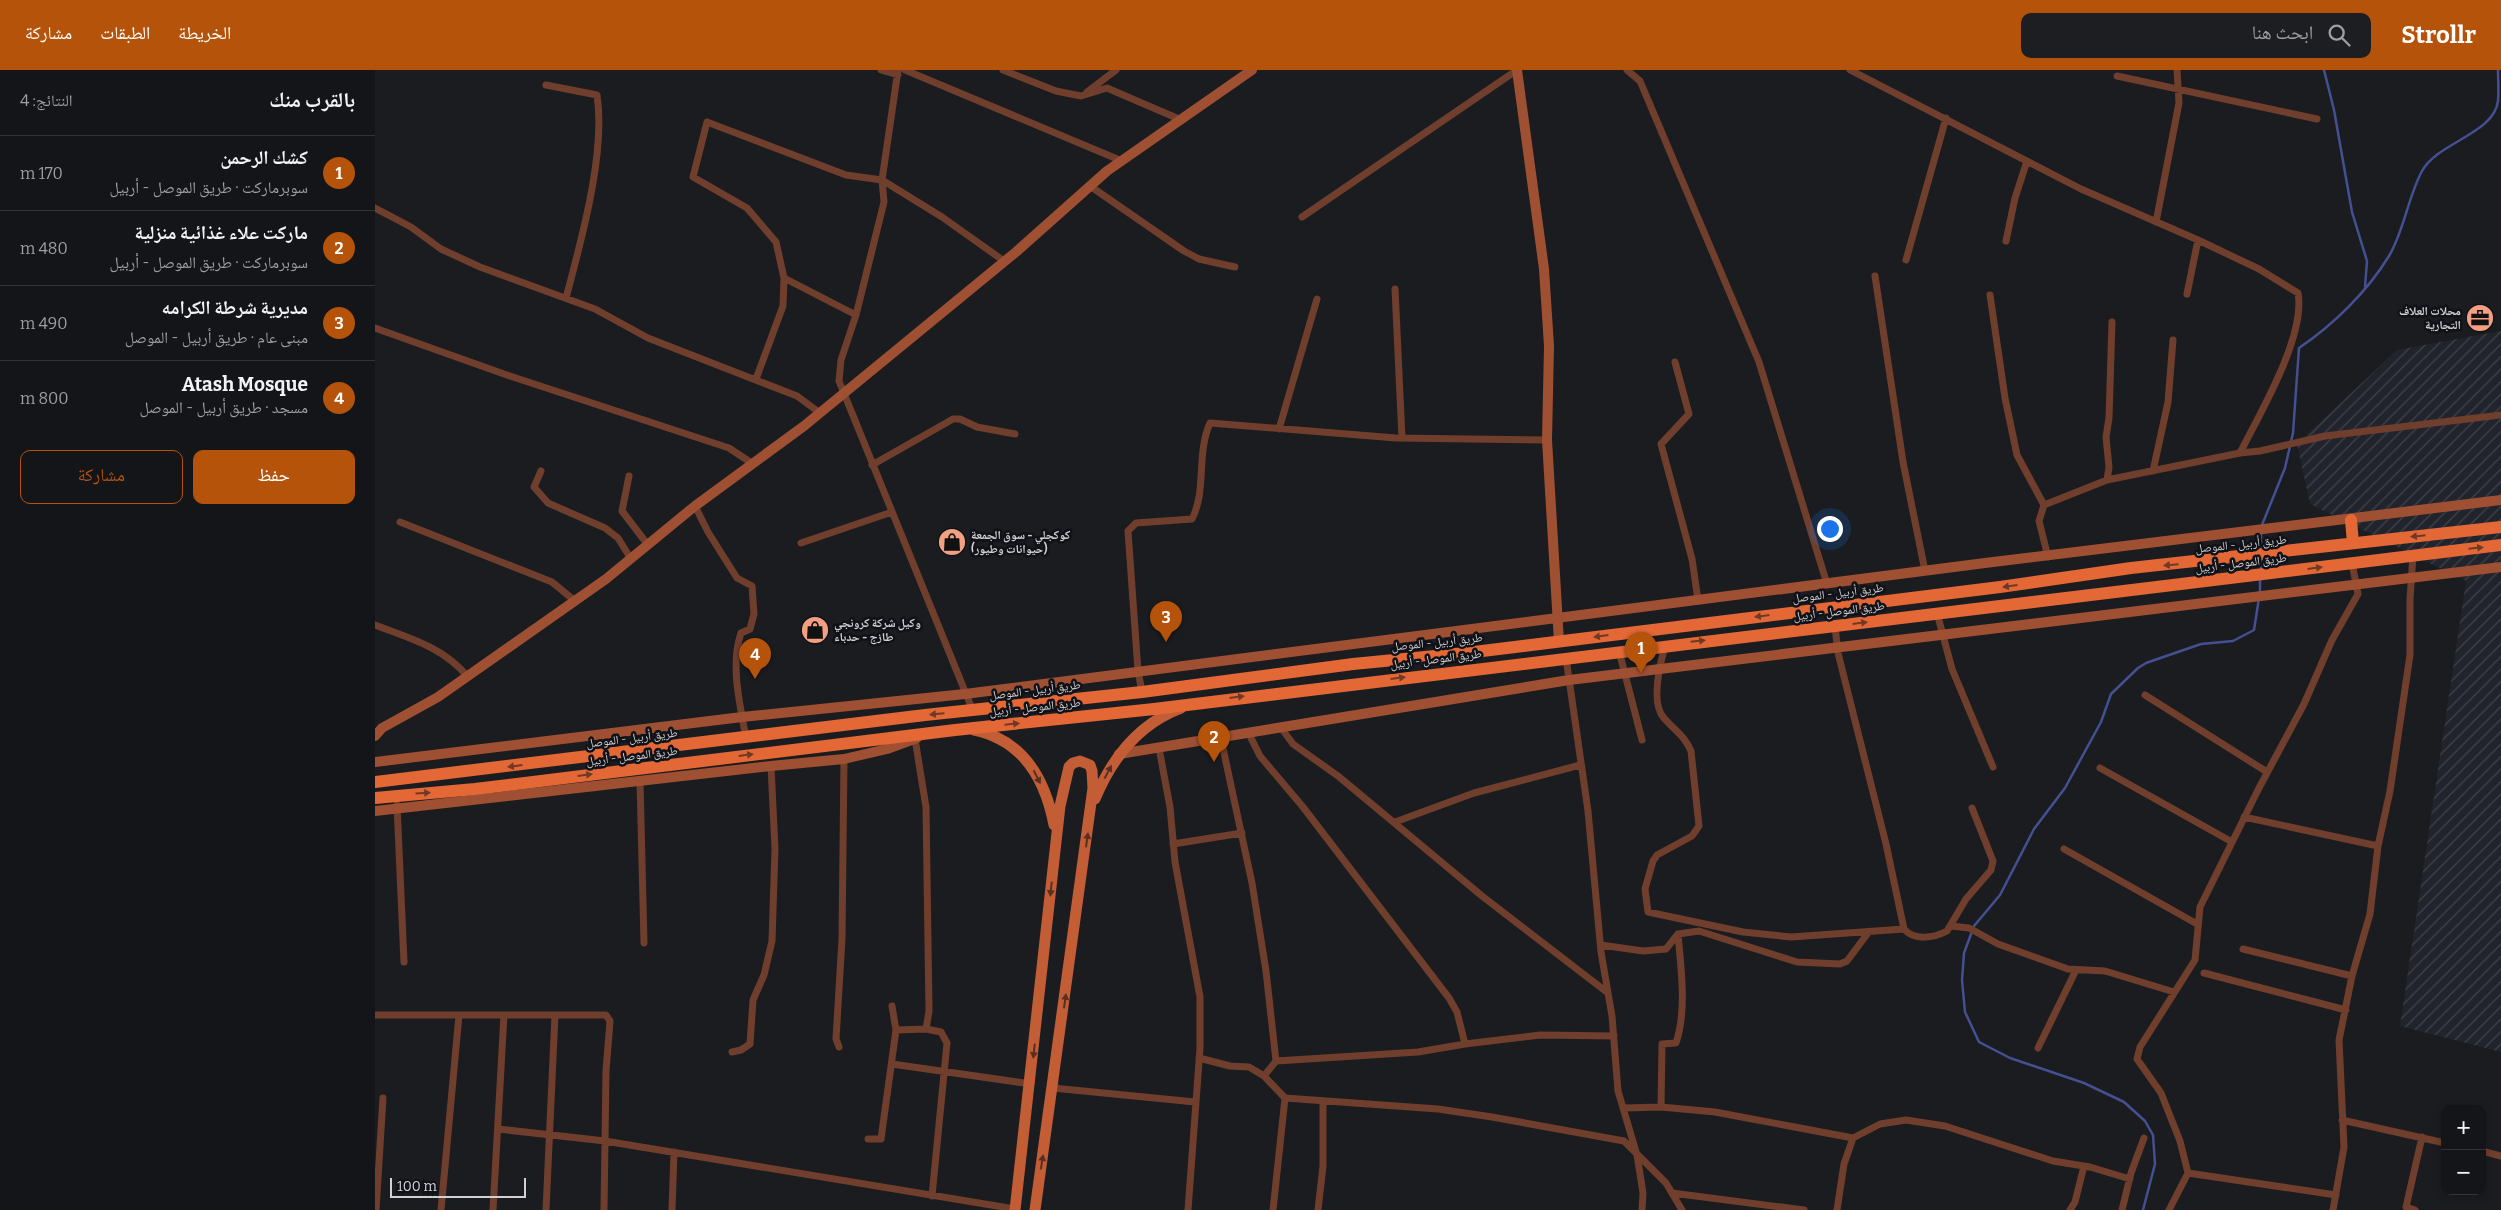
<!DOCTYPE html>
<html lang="ar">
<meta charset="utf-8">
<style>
:root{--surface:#141518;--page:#1d1e21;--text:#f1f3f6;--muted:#9d9fa2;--line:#333437;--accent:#b45309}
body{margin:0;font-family:Bitter,"Noto Naskh Arabic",serif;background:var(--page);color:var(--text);direction:rtl}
.controls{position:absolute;right:15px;bottom:15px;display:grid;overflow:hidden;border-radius:10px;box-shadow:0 2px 8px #0003}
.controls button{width:45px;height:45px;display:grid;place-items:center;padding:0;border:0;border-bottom:1px solid var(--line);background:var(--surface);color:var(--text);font:25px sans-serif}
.scale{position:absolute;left:15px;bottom:12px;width:136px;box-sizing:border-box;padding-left:5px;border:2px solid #d0d1d4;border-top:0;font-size:14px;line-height:18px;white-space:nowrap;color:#d0d1d4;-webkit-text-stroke:4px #111217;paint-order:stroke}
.you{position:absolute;left:1454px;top:458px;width:18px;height:18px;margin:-12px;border:4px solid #fff;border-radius:50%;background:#1a73e8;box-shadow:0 0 0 8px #1a73e833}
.badge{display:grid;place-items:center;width:32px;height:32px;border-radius:50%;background:var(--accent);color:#fff;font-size:16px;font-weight:700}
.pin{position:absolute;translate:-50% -41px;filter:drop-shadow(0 1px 2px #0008)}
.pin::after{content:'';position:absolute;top:26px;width:18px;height:15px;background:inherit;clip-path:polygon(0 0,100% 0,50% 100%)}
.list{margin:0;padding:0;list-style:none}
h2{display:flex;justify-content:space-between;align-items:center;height:65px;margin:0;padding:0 20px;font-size:21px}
h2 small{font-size:16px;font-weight:400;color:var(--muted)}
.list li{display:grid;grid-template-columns:32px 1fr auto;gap:15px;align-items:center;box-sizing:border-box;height:75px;padding:0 20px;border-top:1px solid var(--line)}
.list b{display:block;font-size:19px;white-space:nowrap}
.list p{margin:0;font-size:16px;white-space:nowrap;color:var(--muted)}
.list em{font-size:16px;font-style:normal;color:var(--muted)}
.actions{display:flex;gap:10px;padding:15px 20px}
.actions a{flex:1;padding:11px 0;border:1px solid var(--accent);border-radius:10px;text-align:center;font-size:18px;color:var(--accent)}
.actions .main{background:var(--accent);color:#fff}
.icon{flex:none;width:28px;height:28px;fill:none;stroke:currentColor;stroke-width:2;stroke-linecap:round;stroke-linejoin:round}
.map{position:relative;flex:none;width:2126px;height:1140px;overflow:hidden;direction:ltr}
header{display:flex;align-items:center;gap:30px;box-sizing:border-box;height:70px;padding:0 25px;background:var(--accent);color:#fff}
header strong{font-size:24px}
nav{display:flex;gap:28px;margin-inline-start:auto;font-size:18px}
.search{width:350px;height:45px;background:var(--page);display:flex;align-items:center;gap:12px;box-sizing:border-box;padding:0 18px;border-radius:10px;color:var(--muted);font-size:19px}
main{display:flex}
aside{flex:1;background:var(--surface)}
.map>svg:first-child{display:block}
.industrial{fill:url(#industrial-furrows)}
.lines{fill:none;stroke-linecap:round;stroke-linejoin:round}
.stream{stroke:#445091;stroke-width:2.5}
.street{stroke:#703e2c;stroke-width:7}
.secondary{stroke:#9f5032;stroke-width:10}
.primary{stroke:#c35d35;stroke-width:11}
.highway{stroke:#e46836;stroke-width:12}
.oneway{fill:#703925}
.oneway2{fill:#583023}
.labels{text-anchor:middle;stroke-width:5;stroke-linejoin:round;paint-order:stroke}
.poi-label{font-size:12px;font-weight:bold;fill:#d0d1d4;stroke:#111217;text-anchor:start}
.street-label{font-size:12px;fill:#d0d1d4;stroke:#111217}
</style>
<header>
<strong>Strollr</strong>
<div class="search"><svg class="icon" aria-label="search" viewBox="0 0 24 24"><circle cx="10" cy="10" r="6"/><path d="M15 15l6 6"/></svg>ابحث هنا</div>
<nav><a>الخريطة</a><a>الطبقات</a><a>مشاركة</a></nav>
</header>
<main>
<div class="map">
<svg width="2126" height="1140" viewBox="0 0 2126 1140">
<defs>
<pattern id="industrial-furrows" width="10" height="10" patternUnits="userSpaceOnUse" patternTransform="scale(1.25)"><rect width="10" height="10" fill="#22242d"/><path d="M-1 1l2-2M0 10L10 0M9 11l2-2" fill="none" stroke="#41434b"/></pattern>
</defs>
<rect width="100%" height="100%" fill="#1a1c20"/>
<!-- industrial -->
<path class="industrial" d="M 2126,261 L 2126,982 L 2025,956 L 2091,511 L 1935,434 L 1922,374 L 2022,280 Z"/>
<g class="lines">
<!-- stream -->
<path class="stream" d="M 1949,0 L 1959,40 L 1977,142 L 1992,191 L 1990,217
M 1887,455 L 1910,398 L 1918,363 L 1924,278 C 1958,255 1992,222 2014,186 C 2029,161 2033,127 2047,101 C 2063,72 2119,64 2123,31 C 2124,21 2123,10 2123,0
M 1886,480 L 1886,463
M 1886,500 L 1886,488
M 1885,523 L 1885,508
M 1768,1140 L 1780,1094 L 1778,1065 L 1770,1051 L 1749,1032 L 1709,1013 L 1635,988 L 1604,972 L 1590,942 L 1587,910 L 1589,883 L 1599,856 L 1625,825 L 1659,759 L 1690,718 L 1726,652 L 1736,624 L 1763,598 L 1771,593 L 1826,574 L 1858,571 L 1879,560 L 1884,528"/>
<!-- street -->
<path class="street" d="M 506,0 L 523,5
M 523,0 L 507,110 L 509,132 L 481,245 L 466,290 L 464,311 L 598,641
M 530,0 L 747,91
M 628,0 L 681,21 L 706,26 L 732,18 L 804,49
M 1252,0 L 1265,11 L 1384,292 L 1452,514
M 1475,0 L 1706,119 L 1823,170 L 1884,199 L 1923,223 C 1931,266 1885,343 1865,383
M 1742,6 L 1942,49
M 171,15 L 222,25 C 231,83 206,171 191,228
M 712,22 L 741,0
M 715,116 L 809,181 L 824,189 L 860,197
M 0,138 L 36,157 L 66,179 L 105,197 L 220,239 L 273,268 L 422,326 L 445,343
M 927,147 L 1142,0
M 1781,152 L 1804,33 L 1802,0
M 1631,171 L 1640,128 L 1652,91
M 1531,190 L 1571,48
M 1500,206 L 1528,392 L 1550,501
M 409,208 L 481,245
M 1020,219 L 1027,368
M 1812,224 L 1823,170
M 1615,225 L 1630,328 L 1642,385 L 1669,435 L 1664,451 L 1673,487
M 0,258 L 129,304 L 354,378 L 378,394
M 1300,292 L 1314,344 L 1286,374 L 1317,489 L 1323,530
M 381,309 L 408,236 L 409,208 L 401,172 L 372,138 L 318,107 L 332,52 L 471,105 L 507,110 L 567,147 L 629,191
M 904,359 L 942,229
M 497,395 L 578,349 L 585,349 L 602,357 L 640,364
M 166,401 L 159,417 L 173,433 L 230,458 L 243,468 L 256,489
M 1778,401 L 1793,332 L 1798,270
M 254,406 L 247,441 L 273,475
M 1732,410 L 1734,397 L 1731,367 L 1734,348 L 1737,252
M 1669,435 L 1732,410 L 1865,383 L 1885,381 L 1950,366 L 2126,345
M 320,436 L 333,462 L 362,508 L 377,516 L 379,544 L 375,559 L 366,563 C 355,595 365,635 371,668
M 25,452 L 177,512 L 200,531
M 426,473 L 517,442
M 1562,543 L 1577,599 L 1618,697
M 0,555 C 34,568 68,577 92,606
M 1460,556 L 1463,583 L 1511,774 L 1529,859 C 1539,871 1559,868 1572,861 L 1591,829 L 1616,800 L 1618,791 L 1597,738
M 1290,576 C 1285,594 1275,633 1289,648 C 1299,660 1310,666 1316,681 L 1324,756 L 1317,766 L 1282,785 L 1278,791 L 1270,819 L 1273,842 L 1368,862 L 1416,867 L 1529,859
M 1244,581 L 1267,670
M 1191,588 L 1213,741 L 1226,882 L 1237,946 L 1243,1021 L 1262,1085 L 1268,1123 L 1267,1140
M 767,622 L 763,601 L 753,461 L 761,453 L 817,449 C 832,420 821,384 835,353 L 1021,368 L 1172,370
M 1770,625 L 1892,702
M 907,659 L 918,674 L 963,706 L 1107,826 L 1233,923
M 874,664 L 885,686 L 928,737 L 1074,928 L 1082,942 L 1090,974 L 1043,982 L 901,991
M 540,669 L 551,737 L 554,941 L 551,959 L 566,962 L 572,973 L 557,1126
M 846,669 L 877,813 L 891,901 L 901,991 L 889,1006
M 784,678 L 795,737 L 800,792 L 825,927 L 825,978 L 813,1140
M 1725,698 L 1857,772
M 265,711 L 269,873
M 22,735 L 29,892
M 1869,747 L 2003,776
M 1020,752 L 1099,723 L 1205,695
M 798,774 L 867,763
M 1689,779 L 1822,854
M 1576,856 L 1594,858 L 1623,874 L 1693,899 L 1730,901 L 1799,922
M 1226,875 L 1268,881 L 1291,879 L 1303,864 L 1324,861 L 1422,892 L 1465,894 L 1472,891 L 1493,863
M 1868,879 L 1977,906
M 1829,903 L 1971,940
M 0,945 L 231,945 L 235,951 L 231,1001 L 229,1140
M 521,960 L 551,959
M 1090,974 L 1165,965 L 1239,966
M 464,977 L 461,969 L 467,869 L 469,689
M 1663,978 L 1701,900
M 357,982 L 366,980 L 375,974 L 378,930 L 389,905 L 397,871 L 400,779 L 396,696
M 824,988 L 855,996 L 874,997 L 889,1006 L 910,1028 L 898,1140
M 517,994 L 656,1014
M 678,1018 L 820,1032
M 910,1028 L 1063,1039 L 1117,1047 L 1249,1071 L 1291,1113 L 1307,1140
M 1286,1037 L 1340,1042 L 1478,1068 L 1469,1094 L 1462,1140
M 1248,1038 L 1286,1037 L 1287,974 L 1301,973 C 1312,940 1306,899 1303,864
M 1967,1050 L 2070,1073
M 123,1059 L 230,1071 L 640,1139
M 1478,1068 L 1505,1054 L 1531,1050 L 1570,1056 L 1678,1091 L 1715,1097 L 1755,1109
M 493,1069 L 506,1069 L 521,960 L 517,936
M 2107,1081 L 2126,1086
M 1813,1103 L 1961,1125
M 1297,1123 L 1429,1140
M 1,1140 L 8,1028
M 66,1140 L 84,945
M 118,1140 L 129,945
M 171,1140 L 180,945
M 297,1140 L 299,1082
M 943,1140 L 948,1096 L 948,1032
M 1695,1140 L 1700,1132 L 1709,1096
M 1747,1140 L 1756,1103 L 1769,1068
M 1794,1140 L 1813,1103 L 1805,1071 L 1786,1023 L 1762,989 L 1765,977 L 1820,890 L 1825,837 L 1884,718 L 1929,634 L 1957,570 L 1983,524 L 1977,493
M 1958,1140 L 1969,1077 L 1964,970 L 1977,906 L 1995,844 L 2003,776 L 2015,721 L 2035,585 L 2035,529 L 2038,485
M 2040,1140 L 2031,1137 L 2047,1067"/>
<!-- secondary -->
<path class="secondary" d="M 1142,0 L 1169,199 L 1174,276 L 1172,370 L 1184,572
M 0,666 L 7,658 L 63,627 L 231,509 L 320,436 L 429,356 L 641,182 L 732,101 L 877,0
M 744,684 L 1194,610 L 2126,497
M 0,692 L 367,647 L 590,624 L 1610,493 L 2126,430
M 0,741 L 396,696 L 469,689 L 512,679 L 542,668"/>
<!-- primary -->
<path class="primary" d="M 599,660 C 648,670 670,708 679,755
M 720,729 C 737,688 763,654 806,638
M 640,1140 L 685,736 L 694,697 L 698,693 L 705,691 L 715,695 L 717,701 L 718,718 L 660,1140"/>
<!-- highway -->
<path class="highway" d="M 1976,450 L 1978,473
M 0,712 L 550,645 L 767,622 L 978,594 L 1091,583 L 1625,517 L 1756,498 L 2126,457
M 0,728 L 100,719 L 580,660 L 779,639 L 2126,475"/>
</g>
<!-- one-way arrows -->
<defs><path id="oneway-solid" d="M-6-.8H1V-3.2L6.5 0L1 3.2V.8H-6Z" transform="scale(1.25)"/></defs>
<g class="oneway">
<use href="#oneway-solid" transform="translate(2043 466) rotate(174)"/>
<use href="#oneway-solid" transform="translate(2101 478) rotate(-6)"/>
<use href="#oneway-solid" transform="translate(1796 495) rotate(175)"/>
<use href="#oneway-solid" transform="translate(1940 498) rotate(-7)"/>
<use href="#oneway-solid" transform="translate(1635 516) rotate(172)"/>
<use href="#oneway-solid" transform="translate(1387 546) rotate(173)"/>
<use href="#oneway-solid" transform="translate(1485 553) rotate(-7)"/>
<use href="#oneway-solid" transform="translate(1226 566) rotate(172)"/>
<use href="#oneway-solid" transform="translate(1323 571) rotate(-6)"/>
<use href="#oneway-solid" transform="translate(1023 608) rotate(-7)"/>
<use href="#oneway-solid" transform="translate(862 627) rotate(-7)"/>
<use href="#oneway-solid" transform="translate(562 644) rotate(175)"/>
<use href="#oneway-solid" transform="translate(637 654) rotate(-6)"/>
<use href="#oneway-solid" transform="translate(371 685) rotate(-7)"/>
<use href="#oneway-solid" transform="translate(140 696) rotate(173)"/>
<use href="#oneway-solid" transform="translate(210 705) rotate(-7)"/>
<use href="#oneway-solid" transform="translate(48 723) rotate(-4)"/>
</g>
<g class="oneway2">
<use href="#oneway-solid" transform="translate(733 702) rotate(-62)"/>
<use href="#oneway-solid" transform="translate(662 707) rotate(63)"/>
<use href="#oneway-solid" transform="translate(712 770) rotate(-82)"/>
<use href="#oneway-solid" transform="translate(676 819) rotate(96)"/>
<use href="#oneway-solid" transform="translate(690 931) rotate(-82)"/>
<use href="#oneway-solid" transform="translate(659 981) rotate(96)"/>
<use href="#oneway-solid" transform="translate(667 1092) rotate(-81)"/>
</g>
<!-- icons -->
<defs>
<symbol id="office-disc" viewBox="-11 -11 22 22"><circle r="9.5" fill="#f2a081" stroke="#111217"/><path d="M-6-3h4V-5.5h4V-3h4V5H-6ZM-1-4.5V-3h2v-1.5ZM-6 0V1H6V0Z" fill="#111"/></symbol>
<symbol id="shop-disc" viewBox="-11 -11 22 22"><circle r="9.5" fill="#f2a081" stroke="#111217"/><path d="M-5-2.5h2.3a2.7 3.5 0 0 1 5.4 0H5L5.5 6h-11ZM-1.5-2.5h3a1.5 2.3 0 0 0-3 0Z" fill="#111"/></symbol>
</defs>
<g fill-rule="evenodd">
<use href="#office-disc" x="2089" y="232" width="32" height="32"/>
<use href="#shop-disc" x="561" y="456" width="32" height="32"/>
<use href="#shop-disc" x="424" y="544" width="32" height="32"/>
</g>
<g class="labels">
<!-- poi labels -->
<g class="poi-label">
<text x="2086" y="245" text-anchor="end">محلات العلاف<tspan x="2086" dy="14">التجارية</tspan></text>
<text x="596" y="469">كوكجلي - سوق الجمعة<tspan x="596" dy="14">(حيوانات وطيور)</tspan></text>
<text x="459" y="557">وكيل شركة كرونجي<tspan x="459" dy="14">طازج - حدباء</tspan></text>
</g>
<!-- street labels -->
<g class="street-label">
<text transform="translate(1866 474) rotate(-6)" y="4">طريق أربيل - الموصل</text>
<text transform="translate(1866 493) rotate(-7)" y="4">طريق الموصل - أربيل</text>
<text transform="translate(1463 523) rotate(-7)" y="4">طريق أربيل - الموصل</text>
<text transform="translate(1464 541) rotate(-7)" y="4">طريق الموصل - أربيل</text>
<text transform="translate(1062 572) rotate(-6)" y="4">طريق أربيل - الموصل</text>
<text transform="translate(1061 589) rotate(-7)" y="4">طريق الموصل - أربيل</text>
<text transform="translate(660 620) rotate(-7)" y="4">طريق أربيل - الموصل</text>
<text transform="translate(660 637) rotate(-6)" y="4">طريق الموصل - أربيل</text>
<text transform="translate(257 668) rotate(-7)" y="4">طريق أربيل - الموصل</text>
<text transform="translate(257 686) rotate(-7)" y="4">طريق الموصل - أربيل</text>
</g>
</g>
</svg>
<div class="controls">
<button>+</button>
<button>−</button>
</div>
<div class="scale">100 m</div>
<div class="you"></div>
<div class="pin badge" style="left:1266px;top:603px">1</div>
<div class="pin badge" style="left:839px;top:692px">2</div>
<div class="pin badge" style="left:791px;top:572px">3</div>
<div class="pin badge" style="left:380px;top:609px">4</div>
</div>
<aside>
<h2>بالقرب منك<small>النتائج: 4</small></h2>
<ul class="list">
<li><span class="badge">1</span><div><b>كشك الرحمن</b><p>سوبرماركت · طريق الموصل - أربيل</p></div><em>170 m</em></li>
<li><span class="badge">2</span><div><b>ماركت علاء غذائية منزلية</b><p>سوبرماركت · طريق الموصل - أربيل</p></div><em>480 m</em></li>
<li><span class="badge">3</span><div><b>مديرية شرطة الكرامه</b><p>مبنى عام · طريق أربيل - الموصل</p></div><em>490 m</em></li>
<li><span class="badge">4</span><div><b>Atash Mosque</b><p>مسجد · طريق أربيل - الموصل</p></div><em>800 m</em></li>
</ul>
<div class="actions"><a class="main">حفظ</a><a>مشاركة</a></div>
</aside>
</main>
